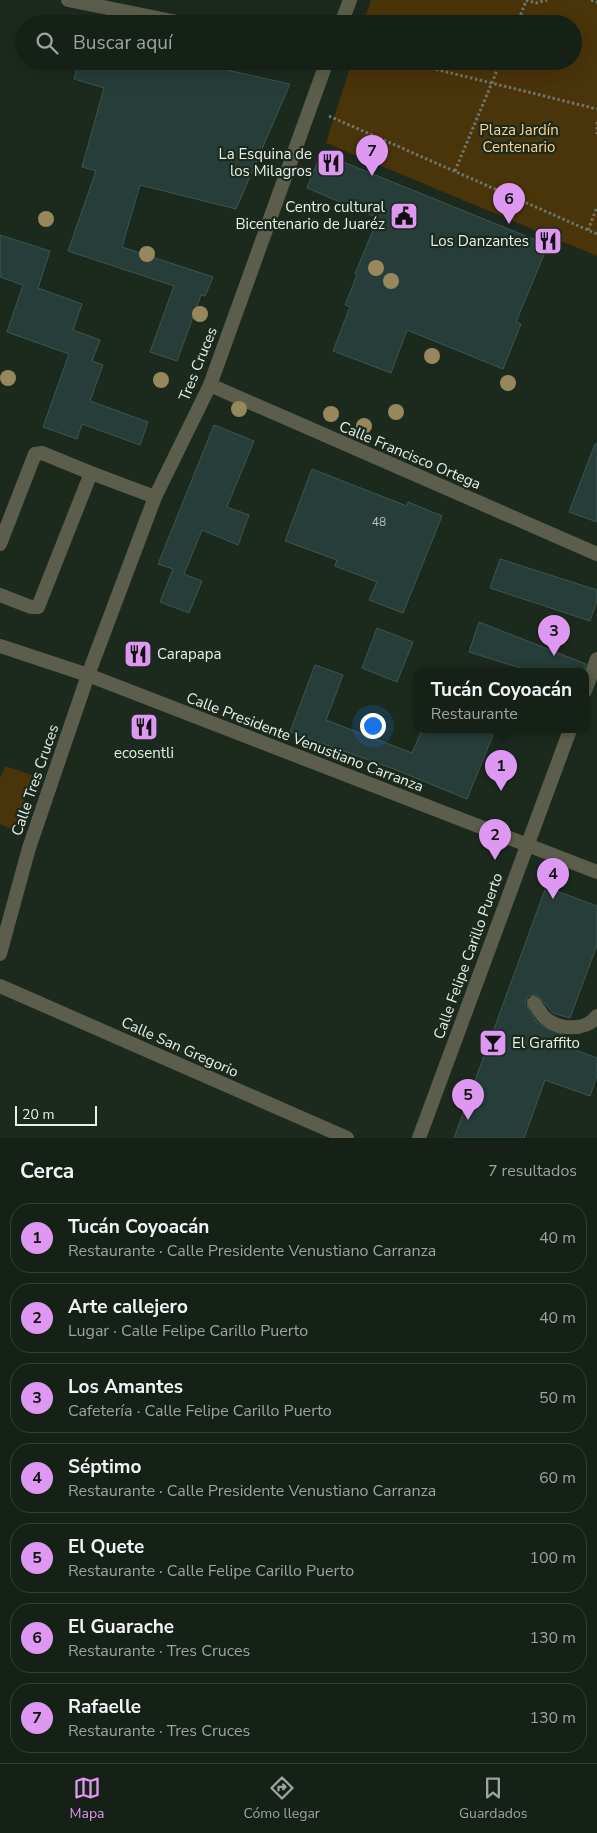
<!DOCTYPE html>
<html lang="es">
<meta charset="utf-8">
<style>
:root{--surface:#152016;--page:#222d23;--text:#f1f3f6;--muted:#9da3a1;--line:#343e35;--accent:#de98f2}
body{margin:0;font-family:"Nunito Sans",sans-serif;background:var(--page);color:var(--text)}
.scale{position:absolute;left:15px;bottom:12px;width:82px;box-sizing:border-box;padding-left:5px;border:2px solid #e7f0e8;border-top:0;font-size:14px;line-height:18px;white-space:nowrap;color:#e7f0e8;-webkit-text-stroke:4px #1c2a1e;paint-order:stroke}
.you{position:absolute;left:372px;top:725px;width:18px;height:18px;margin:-12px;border:4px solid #fff;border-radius:50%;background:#1a73e8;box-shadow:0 0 0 8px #1a73e833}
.badge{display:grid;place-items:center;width:32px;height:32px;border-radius:50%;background:var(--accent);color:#111;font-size:16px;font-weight:700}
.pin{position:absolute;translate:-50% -41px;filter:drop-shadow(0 1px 2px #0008)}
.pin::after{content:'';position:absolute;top:26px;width:18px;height:15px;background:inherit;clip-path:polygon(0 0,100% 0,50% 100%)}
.popup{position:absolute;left:414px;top:668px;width:175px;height:65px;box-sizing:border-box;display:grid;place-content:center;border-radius:10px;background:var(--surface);filter:drop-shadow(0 1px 4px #0005);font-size:16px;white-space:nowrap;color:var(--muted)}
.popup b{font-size:19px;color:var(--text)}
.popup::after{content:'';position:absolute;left:50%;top:100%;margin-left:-10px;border:10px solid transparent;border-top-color:var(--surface)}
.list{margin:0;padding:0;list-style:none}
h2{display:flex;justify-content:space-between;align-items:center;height:65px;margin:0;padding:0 20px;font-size:21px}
h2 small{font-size:16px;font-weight:400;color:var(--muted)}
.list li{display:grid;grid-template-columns:32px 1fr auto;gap:15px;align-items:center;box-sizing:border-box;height:70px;margin:0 10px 10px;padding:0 10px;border:1px solid var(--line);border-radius:20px}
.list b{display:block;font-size:19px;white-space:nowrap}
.list p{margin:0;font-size:16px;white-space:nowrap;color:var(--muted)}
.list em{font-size:16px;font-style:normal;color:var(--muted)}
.icon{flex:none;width:28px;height:28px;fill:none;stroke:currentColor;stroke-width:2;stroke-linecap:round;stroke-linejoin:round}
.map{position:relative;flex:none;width:597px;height:1138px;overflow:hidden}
.search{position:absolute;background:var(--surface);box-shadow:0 5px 20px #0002;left:15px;right:15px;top:15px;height:55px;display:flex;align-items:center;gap:12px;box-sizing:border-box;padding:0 18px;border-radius:28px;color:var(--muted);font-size:19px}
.sheet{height:625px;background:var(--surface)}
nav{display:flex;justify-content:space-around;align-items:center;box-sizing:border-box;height:70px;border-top:1px solid var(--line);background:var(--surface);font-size:14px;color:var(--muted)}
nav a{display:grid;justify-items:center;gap:2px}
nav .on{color:var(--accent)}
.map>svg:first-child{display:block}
.green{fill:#4a3409}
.building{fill:#263d39;stroke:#3e5551}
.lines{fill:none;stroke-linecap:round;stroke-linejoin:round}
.path{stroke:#6b776c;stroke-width:3;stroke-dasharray:2.5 2.5;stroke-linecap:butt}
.service{stroke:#5c5e4b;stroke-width:14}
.minor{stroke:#5c5e4b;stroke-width:14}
.tertiary{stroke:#5c5e4b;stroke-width:14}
.tree{fill:#97875c}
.labels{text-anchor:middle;stroke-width:4.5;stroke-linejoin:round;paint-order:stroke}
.number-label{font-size:12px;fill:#b7c3bc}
.park-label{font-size:15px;fill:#fbd38e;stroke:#1c2a1e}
.poi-label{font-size:15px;fill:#e7f0e8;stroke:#1c2a1e;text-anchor:end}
.street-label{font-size:15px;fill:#e7f0e8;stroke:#1c2a1e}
</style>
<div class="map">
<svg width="597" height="1138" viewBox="0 0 597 1138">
<rect width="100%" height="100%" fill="#1c2a1e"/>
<!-- green -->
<path class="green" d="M 371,0 L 597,0 L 597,256 L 326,143 L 352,61 L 573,61 L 573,24 L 363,24 Z
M 5,766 L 32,775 L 14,830 L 0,824 L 0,778 Z"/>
<!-- building -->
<path class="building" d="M 79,61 L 186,61 L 290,84 L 236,209 L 140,185 L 122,247 L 213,277 L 205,296 L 201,295 L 177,361 L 150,352 L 174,286 L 68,251 L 96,171 L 82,167 L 104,88 L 74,79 Z
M 321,153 L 548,245 L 516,322 L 521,324 L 503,369 L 407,330 L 391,373 L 333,351 L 350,307 L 345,305 L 357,275 L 355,274 L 378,218 L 307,188 Z
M 0,235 L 50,251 L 38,288 L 82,304 L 73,330 L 100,340 L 92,361 L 103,365 L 90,401 L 148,422 L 140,445 L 82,424 L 77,439 L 43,427 L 69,354 L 7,332 L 23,285 L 0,277 Z
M 214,425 L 254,441 L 227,507 L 249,515 L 238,545 L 202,530 L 184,574 L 202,581 L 189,613 L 160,602 L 173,569 L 158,564 Z
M 595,444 L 597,444 L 597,522 L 569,512 Z
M 312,469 L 407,506 L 408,502 L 442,516 L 403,613 L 369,600 L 377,582 L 335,566 L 337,560 L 285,541 Z
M 500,559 L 597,590 L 597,600 L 590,621 L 490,588 Z
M 479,622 L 586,664 L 583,672 L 533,672 L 469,652 Z
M 377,628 L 413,642 L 397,682 L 362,668 Z
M 315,665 L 343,675 L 326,720 L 412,753 L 422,730 L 495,730 L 467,799 L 394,769 L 290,732 Z
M 546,887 L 597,906 L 597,945 L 570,1018 L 553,1013 L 537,995 L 528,996 L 525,1003 L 536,1021 L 543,1027 L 564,1035 L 560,1044 L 597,1058 L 597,1076 L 590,1096 L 545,1080 L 524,1138 L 454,1138 Z"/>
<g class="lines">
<!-- path -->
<path class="path" d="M 526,0 L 536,3 L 547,0
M 591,0 L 597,2
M 517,24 L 526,1
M 402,61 L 597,109
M 329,116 L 597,234
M 597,122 L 597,134
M 455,171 L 501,61
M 588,230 L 597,207"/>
<!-- service -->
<path class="service" d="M 91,473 L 155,497
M 0,544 L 35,454 L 42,453 L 91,473 L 38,607 L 31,607 L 0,595
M 534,1003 C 537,1007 540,1012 543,1016 C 556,1030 586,1032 597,1016"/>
<!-- minor -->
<path class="minor" d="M 210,385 L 597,554
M 0,646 L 88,675 L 597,872
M 0,986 L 347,1138"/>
<!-- tertiary -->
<path class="tertiary" d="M 68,0 L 187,24
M 341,24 L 350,0
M 585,691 L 597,659
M 0,954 L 29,848 L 88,675 L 155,497 L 210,385 L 327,61
M 419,1138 L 570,730"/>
</g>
<!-- trees -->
<g class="tree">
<circle cx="46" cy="219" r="8"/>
<circle cx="147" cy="254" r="8"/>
<circle cx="376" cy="268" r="8"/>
<circle cx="391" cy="281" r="8"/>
<circle cx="200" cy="314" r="8"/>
<circle cx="432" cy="356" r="8"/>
<circle cx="8" cy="378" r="8"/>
<circle cx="161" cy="380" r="8"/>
<circle cx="508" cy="383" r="8"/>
<circle cx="239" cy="409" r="8"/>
<circle cx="396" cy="412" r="8"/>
<circle cx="331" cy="414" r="8"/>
<circle cx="364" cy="426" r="8"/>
</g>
<!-- icons -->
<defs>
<symbol id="restaurant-square" viewBox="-11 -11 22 22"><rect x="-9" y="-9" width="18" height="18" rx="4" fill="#de98f2" stroke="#1c2a1e"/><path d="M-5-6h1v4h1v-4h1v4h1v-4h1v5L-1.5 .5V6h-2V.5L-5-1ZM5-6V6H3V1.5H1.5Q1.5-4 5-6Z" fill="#111"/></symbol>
<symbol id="civic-square" viewBox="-11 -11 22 22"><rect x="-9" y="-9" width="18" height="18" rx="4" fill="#de98f2" stroke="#1c2a1e"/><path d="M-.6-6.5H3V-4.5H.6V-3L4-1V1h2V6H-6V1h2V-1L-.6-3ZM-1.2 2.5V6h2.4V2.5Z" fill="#111"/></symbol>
<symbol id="bar-square" viewBox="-11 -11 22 22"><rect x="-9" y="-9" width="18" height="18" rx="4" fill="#de98f2" stroke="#1c2a1e"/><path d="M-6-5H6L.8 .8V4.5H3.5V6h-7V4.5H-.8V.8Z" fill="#111"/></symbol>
</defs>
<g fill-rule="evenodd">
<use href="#restaurant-square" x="315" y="147" width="32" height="32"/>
<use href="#civic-square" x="388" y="200" width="32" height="32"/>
<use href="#restaurant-square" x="532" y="225" width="32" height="32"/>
<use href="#restaurant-square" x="122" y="638" width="32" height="32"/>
<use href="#restaurant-square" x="128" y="711" width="32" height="32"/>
<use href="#bar-square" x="477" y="1027" width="32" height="32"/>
</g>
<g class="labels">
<!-- number labels -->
<g class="number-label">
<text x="379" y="526">48</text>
</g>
<!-- park labels -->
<g class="park-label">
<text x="519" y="135">Plaza Jardín<tspan x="519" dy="17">Centenario</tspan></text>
</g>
<!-- poi labels -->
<g class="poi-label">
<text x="312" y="159">La Esquina de<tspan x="312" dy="17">los Milagros</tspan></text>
<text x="385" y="212">Centro cultural<tspan x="385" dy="17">Bicentenario de Juaréz</tspan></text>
<text x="529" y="246">Los Danzantes</text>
<text x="157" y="659" text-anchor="start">Carapapa</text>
<text x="144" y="758" text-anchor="middle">ecosentli</text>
<text x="512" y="1048" text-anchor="start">El Graffito</text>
</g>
<!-- street labels -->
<g class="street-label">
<text transform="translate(198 364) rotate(-68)" y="5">Tres Cruces</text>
<text transform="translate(410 455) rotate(23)" y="5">Calle Francisco Ortega</text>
<text transform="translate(305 742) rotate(21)" y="5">Calle Presidente Venustiano Carranza</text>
<text transform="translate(35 780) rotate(-71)" y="5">Calle Tres Cruces</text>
<text transform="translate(468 956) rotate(-70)" y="5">Calle Felipe Carillo Puerto</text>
<text transform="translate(180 1047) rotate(24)" y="5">Calle San Gregorio</text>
</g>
</g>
</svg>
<div class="scale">20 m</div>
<div class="you"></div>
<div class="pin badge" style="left:501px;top:791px">1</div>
<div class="popup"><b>Tucán Coyoacán</b>Restaurante</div>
<div class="pin badge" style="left:495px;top:860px">2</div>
<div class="pin badge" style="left:554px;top:656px">3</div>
<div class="pin badge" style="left:553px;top:899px">4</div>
<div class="pin badge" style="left:468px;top:1120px">5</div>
<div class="pin badge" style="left:509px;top:224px">6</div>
<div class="pin badge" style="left:372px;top:176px">7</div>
<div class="search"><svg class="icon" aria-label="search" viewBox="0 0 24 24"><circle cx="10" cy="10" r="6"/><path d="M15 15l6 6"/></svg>Buscar aquí</div>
</div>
<section class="sheet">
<h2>Cerca<small>7 resultados</small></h2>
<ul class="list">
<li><span class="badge">1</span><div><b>Tucán Coyoacán</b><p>Restaurante · Calle Presidente Venustiano Carranza</p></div><em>40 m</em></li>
<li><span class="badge">2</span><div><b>Arte callejero</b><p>Lugar · Calle Felipe Carillo Puerto</p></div><em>40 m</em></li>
<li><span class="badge">3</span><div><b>Los Amantes</b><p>Cafetería · Calle Felipe Carillo Puerto</p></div><em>50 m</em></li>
<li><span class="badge">4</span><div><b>Séptimo</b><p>Restaurante · Calle Presidente Venustiano Carranza</p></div><em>60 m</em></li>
<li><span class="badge">5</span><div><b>El Quete</b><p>Restaurante · Calle Felipe Carillo Puerto</p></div><em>100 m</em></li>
<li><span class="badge">6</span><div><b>El Guarache</b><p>Restaurante · Tres Cruces</p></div><em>130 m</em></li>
<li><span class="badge">7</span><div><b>Rafaelle</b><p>Restaurante · Tres Cruces</p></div><em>130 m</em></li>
</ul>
</section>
<nav>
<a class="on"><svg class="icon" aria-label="map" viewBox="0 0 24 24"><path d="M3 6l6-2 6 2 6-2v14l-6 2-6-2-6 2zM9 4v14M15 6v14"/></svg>Mapa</a>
<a><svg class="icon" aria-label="directions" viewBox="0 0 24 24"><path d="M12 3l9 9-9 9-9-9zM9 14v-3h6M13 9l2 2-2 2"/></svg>Cómo llegar</a>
<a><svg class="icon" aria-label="saved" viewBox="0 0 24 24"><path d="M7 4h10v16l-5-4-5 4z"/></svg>Guardados</a>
</nav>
